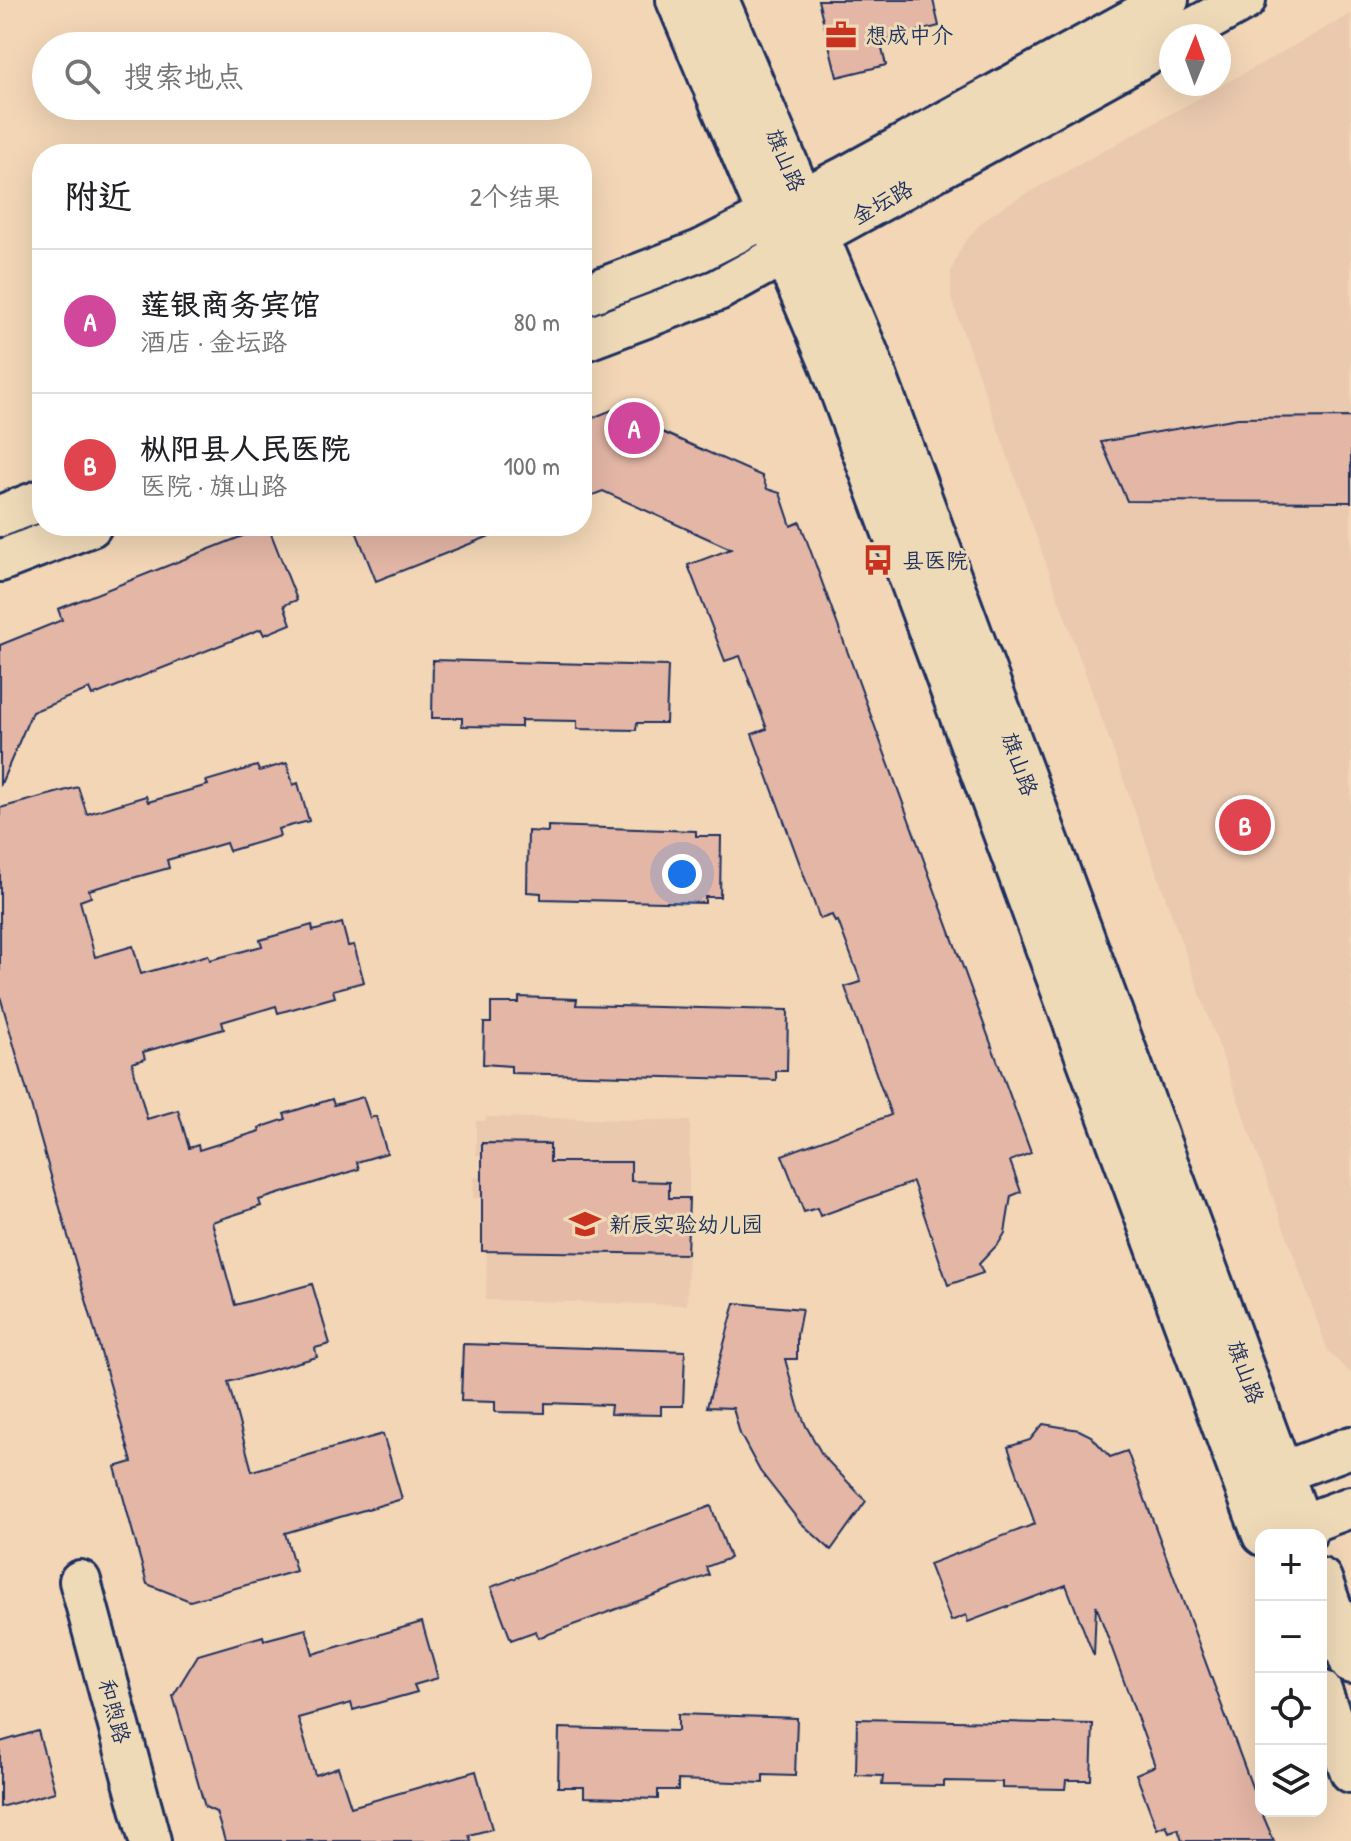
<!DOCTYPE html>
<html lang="zh">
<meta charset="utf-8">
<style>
:root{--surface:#fff;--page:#f2f2f2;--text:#202124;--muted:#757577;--line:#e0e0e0;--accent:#c8321e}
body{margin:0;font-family:"Patrick Hand","LXGW WenKai TC",sans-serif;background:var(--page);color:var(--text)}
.controls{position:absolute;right:24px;bottom:24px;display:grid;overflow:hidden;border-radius:16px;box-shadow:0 8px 32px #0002}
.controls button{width:72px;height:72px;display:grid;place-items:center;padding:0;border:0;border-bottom:2px solid var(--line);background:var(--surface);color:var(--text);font:40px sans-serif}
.compass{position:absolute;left:1159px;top:24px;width:72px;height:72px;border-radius:50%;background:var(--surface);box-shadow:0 8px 32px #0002;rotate:1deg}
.you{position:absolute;left:682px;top:874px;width:28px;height:28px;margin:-20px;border:6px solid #fff;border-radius:50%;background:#1a73e8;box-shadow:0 0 0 12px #1a73e833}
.badge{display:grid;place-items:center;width:52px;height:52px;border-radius:50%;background:var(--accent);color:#fff;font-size:26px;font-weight:700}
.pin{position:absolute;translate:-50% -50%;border:4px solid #fff;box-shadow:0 2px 8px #0006}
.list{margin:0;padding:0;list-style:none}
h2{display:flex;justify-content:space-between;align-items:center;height:104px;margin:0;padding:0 32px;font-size:34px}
h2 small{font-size:26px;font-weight:400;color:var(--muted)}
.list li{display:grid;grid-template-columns:52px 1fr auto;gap:24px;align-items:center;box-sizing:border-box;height:144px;padding:0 32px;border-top:2px solid var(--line)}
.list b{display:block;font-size:30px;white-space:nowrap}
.list p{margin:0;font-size:26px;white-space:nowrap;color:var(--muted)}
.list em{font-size:26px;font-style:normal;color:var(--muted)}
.icon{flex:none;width:44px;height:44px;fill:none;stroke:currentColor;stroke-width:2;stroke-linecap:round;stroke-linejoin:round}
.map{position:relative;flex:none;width:1351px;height:1841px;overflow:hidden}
.search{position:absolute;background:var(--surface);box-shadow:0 8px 32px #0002;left:32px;top:32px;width:560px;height:88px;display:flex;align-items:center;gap:20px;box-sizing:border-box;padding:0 28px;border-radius:44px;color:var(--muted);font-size:30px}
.panel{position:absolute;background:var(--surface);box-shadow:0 8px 32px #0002;left:32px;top:144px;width:560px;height:392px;border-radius:32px}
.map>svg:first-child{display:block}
.built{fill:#eac9af}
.building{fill:#e3b6a6;stroke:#1b2f5e;stroke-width:2}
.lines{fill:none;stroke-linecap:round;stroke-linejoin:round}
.secondary-casing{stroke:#1b2f5e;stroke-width:46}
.secondary{stroke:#efdab8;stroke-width:40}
.labels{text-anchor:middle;stroke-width:6;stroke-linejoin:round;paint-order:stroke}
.poi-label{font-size:22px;fill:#1b2f5e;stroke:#efdab8;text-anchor:start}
.street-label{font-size:22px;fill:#1b2f5e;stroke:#efdab8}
</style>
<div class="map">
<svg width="1351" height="1841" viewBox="0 0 1351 1841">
<rect width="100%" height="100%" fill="#f2d6b6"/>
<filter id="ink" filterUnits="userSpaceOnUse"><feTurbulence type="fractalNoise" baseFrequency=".0125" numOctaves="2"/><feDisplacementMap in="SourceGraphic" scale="16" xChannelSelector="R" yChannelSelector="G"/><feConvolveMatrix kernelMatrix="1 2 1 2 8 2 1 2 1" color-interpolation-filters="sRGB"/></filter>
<g filter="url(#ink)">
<!-- built -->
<path class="built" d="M 1351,14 L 1351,1374 L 1328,1351 L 951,298 L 951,271 L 962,246 L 980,224 L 999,209 Z
M 486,1117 L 690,1121 L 687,1305 L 486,1300 L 487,1251 L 482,1251 L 483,1198 L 473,1198 L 474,1177 L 482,1177 L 482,1156 L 476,1155 L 476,1121 L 486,1121 Z"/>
<!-- building -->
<path class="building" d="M 818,0 L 933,0 L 939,26 L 880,41 L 886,65 L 837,77 Z
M 612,410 L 762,476 L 767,489 L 780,493 L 791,526 L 800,522 L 1031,1153 L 1010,1161 L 1021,1192 L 1011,1196 L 1005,1233 L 999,1243 L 979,1264 L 983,1273 L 948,1285 L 913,1182 L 820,1216 L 817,1208 L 804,1212 L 782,1155 L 891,1115 L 845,987 L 861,982 L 838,921 L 835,922 L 832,915 L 820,919 L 752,734 L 767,729 L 740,656 L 725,661 L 688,565 L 731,549 L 603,491 L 582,499 L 582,422 Z
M 1351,417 L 1351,502 L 1127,501 L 1101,442 L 1238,418 Z
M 268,526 L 297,600 L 284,605 L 291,624 L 264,635 L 261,629 L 92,696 L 89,689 L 32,712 L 0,786 L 0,645 L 62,620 L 58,609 Z
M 354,526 L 510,526 L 510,528 L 376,581 Z
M 433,660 L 668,666 L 666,723 L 637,723 L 636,730 L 577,729 L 577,721 L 521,720 L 521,727 L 462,726 L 462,718 L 432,718 Z
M 287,763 L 293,785 L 298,783 L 309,821 L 278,829 L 280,836 L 229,851 L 226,843 L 167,860 L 169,868 L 89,890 L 91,897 L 80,901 L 95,957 L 133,946 L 141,974 L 208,955 L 210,960 L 262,946 L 260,940 L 312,925 L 313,931 L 342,923 L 348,946 L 354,945 L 364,982 L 333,990 L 335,997 L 278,1013 L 276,1006 L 222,1022 L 224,1029 L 143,1052 L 145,1059 L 132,1063 L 147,1119 L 178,1110 L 189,1148 L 198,1145 L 199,1150 L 260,1131 L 259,1128 L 286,1119 L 284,1114 L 332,1099 L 334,1105 L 363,1097 L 370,1118 L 376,1116 L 387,1153 L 357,1162 L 359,1169 L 259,1200 L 261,1206 L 212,1222 L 235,1305 L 312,1284 L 330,1344 L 315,1348 L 317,1357 L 228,1382 L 252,1471 L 383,1434 L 402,1499 L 285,1533 L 296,1571 L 190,1601 L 147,1584 L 115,1467 L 132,1462 L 0,996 L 0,808 L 78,787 L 87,814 L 146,796 L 148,802 L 208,785 L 206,781 L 257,766 L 259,771 Z
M 548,826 L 696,831 L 696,836 L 721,836 L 720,897 L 705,897 L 705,903 L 541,899 L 541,893 L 527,892 L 528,831 L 548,832 Z
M 519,997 L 577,999 L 576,1005 L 788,1010 L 787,1071 L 776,1071 L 776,1080 L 742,1079 L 511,1073 L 511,1066 L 483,1064 L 484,1023 L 491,1023 L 491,1003 L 519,1003 Z
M 482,1143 L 550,1144 L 550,1162 L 631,1162 L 631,1181 L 669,1182 L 669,1198 L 689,1198 L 687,1254 L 482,1251 Z
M 735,1303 L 802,1309 L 797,1335 L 797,1359 L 785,1359 L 798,1406 L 806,1426 L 823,1456 L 866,1501 L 831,1550 L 800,1522 L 760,1471 L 740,1434 L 733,1408 L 707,1407 Z
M 463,1344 L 685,1351 L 683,1406 L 661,1406 L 661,1415 L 610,1414 L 611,1405 L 545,1403 L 545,1413 L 495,1412 L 495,1402 L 461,1401 Z
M 1043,1424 L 1079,1430 L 1091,1436 L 1110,1457 L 1127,1451 L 1261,1811 L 1274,1841 L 1182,1841 L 1178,1829 L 1169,1832 L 1166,1825 L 1157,1829 L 1136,1774 L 1155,1766 L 1096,1605 L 1094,1656 L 1066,1585 L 968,1622 L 966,1615 L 951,1621 L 929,1564 L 1035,1524 L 1008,1447 L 1030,1440 Z
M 711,1506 L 730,1558 L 706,1567 L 709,1575 L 538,1638 L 536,1631 L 511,1640 L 491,1587 Z
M 422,1622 L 438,1678 L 414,1685 L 417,1692 L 353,1710 L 351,1703 L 298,1718 L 315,1775 L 338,1767 L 351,1807 L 476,1771 L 492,1829 L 469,1835 L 471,1841 L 225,1841 L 216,1812 L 205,1807 L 173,1696 L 198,1655 L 263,1636 L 264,1640 L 306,1629 L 313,1654 Z
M 678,1714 L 797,1718 L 795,1776 L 763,1775 L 763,1783 L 678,1780 L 678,1790 L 658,1790 L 658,1799 L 584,1797 L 584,1787 L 558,1787 L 559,1728 L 678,1731 Z
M 857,1719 L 1093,1724 L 1091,1780 L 1066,1780 L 1065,1789 L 1002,1788 L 1002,1782 L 944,1781 L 944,1786 L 882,1785 L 883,1776 L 856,1775 Z
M 38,1731 L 55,1792 L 0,1807 L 0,1742 Z"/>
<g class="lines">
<defs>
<path id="secondary" d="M 677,0 L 831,365 L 1263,1535
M 718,0 L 868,354 L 1305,1535
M 1180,36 L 1245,0
M 582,296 L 700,251 L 847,176 L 1168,0
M 582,341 L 718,290 L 1171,41
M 0,516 L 42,500
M 0,561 L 91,526
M 1351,1447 L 1283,1472 L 1254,1511 L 1302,1525 L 1351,1507
M 1321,1579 L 1351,1663
M 80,1581 L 150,1841
M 1321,1691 L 1351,1772"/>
</defs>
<!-- secondary casing -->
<use href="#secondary" class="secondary-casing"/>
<!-- secondary -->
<use href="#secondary" class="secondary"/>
</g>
</g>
<!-- icons -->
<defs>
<symbol id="office-bare" viewBox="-9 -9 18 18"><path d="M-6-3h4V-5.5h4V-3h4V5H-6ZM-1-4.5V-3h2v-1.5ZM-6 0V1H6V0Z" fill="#c8321e" stroke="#efdab8" stroke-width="2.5" paint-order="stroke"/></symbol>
<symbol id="bus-bare" viewBox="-9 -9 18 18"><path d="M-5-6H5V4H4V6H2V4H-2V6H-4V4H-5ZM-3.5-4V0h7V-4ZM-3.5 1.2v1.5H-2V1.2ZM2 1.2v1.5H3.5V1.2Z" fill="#c8321e" stroke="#efdab8" stroke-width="2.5" paint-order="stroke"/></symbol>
<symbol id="school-bare" viewBox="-9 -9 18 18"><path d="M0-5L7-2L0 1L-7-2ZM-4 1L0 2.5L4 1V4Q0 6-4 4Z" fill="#c8321e" stroke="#efdab8" stroke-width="2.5" paint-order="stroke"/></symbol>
</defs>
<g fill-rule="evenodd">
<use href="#office-bare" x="819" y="13" width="44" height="44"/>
<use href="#bus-bare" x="856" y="538" width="44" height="44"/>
<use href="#school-bare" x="563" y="1202" width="44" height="44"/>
</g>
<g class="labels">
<!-- poi labels -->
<g class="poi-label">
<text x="865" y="43">想成中介</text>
<text x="902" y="568">县医院</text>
<text x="609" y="1232">新辰实验幼儿园</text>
</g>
<!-- street labels -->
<g class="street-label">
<text transform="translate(786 160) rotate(67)" y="8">旗山路</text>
<text transform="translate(882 202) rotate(-29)" y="8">金坛路</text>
<text transform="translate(1020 764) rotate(70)" y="8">旗山路</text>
<text transform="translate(1246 1372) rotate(70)" y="8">旗山路</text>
<text transform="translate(115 1711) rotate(75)" y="8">和煦路</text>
</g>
</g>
</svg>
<div class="controls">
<button>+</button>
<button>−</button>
<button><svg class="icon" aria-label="locate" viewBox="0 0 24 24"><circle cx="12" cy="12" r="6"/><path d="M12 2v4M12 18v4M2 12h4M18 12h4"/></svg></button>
<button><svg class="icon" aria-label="layers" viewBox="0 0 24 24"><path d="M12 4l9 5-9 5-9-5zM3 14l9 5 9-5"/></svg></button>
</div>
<svg class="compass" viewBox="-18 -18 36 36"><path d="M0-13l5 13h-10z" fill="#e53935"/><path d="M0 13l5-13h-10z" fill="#757577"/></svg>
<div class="you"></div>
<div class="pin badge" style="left:634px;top:428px;background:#d1479c">A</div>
<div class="pin badge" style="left:1245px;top:825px;background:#e0444e">B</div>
<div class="search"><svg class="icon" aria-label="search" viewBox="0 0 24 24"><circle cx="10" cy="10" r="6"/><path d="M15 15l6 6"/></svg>搜索地点</div>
<section class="panel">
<h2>附近<small>2个结果</small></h2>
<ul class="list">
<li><span class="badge" style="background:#d1479c">A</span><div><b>莲银商务宾馆</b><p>酒店 · 金坛路</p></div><em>80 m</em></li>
<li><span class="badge" style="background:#e0444e">B</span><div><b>枞阳县人民医院</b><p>医院 · 旗山路</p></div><em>100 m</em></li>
</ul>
</section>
</div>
